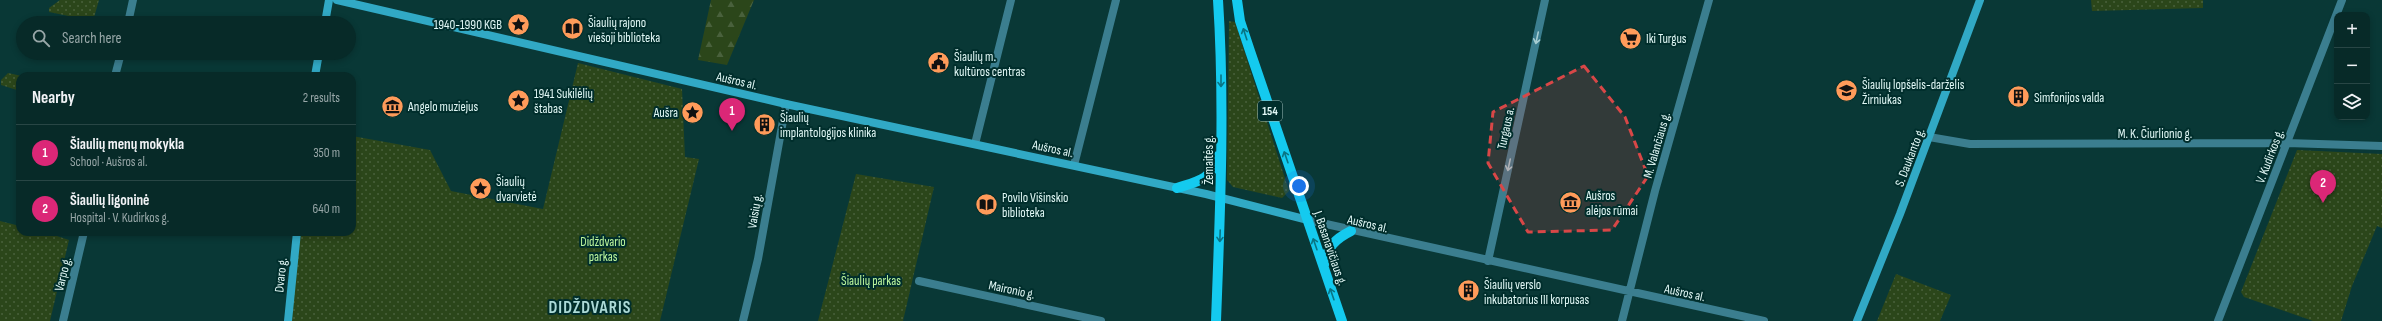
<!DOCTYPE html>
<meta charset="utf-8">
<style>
:root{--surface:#072a28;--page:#103230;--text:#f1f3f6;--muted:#98a7a8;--line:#284645;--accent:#db2777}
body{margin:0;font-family:"Sofia Sans Condensed",sans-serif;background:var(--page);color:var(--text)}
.controls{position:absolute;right:12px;top:12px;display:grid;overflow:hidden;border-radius:8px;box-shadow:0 2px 6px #0003}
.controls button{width:36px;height:36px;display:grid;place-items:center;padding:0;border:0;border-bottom:1px solid var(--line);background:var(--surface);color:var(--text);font:20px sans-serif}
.you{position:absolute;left:1299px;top:186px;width:14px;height:14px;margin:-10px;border:3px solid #fff;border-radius:50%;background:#1a73e8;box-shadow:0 0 0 6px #1a73e833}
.badge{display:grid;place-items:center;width:26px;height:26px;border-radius:50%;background:var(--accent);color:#fff;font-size:13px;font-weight:700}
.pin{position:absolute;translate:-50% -33px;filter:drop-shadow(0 1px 2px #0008)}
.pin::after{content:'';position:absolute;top:21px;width:14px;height:12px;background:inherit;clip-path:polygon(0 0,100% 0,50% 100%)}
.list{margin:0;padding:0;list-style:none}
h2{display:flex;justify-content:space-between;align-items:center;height:52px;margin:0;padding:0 16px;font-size:17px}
h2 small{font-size:13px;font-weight:400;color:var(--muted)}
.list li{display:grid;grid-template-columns:26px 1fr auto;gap:12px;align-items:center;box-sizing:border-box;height:56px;padding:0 16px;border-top:1px solid var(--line)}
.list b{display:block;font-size:15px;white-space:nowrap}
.list p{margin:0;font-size:13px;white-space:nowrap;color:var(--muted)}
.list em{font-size:13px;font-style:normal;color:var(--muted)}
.icon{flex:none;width:22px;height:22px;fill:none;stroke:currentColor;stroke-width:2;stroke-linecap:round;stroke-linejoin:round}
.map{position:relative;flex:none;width:2382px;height:321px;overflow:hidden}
.search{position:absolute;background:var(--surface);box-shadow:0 2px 6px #0003;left:16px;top:16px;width:340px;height:44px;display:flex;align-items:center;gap:10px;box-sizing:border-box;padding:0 14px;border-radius:22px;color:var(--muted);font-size:15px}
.panel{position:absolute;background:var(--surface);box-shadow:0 2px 6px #0003;left:16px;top:72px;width:340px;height:164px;border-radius:12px}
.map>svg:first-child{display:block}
.green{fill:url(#green-dots)}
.forest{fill:url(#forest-firs)}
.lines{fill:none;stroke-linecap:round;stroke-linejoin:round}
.minor{stroke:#3b7e8f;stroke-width:8}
.secondary{stroke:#31a9c5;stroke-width:8}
.primary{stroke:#14caef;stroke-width:10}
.oneway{stroke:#097484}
.oneway2{stroke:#a7cdd2}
.marked{fill:#d84747;fill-opacity:0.2;stroke:#d84747;stroke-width:3;stroke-dasharray:8 5;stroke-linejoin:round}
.labels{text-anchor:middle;stroke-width:4;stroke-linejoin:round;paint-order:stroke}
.shield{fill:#002e2c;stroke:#9ebbb9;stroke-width:1}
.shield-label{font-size:12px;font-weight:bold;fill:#e1f8f6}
.poi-label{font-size:13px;fill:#e1f8f6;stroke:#002e2c;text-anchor:start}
.street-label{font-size:13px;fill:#e1f8f6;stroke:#002e2c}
.park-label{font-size:13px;fill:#bef89e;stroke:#002e2c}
.district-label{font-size:17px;font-weight:bold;letter-spacing:1px;fill:#acdad7;stroke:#002e2c}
</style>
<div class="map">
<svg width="2382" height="321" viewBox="0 0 2382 321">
<defs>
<pattern id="green-dots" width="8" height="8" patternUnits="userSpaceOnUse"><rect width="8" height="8" fill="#2b461a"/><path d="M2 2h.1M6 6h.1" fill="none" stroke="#49613c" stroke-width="1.8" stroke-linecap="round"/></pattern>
<pattern id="forest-firs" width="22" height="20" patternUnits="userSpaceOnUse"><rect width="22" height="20" fill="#2b461a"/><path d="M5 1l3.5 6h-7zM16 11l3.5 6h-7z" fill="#49613c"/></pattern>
</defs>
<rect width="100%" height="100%" fill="#093836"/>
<!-- green -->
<path class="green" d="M 60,0 L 99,0 L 93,21 L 49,12 L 49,8 Z
M 2091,0 L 2203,0 L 2203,8 L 2092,11 Z
M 1229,21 L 1235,22 L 1289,191 L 1282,198 L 1233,187 L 1227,180 Z
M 578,63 L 682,89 L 685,157 L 699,159 L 660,321 L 288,321 L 297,232 L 352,232 L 352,136 L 430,150 L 451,191 L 543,209 Z
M 8,73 L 22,76 L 20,76 L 20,91 L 1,85 L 1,80 Z
M 2297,150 L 2382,154 L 2382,228 L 2377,226 L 2352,286 L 2341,321 L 2313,321 L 2244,297 L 2241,292 Z
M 856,174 L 934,187 L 903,321 L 818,321 Z
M 0,221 L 20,226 L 20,232 L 45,232 L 69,240 L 50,321 L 0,321 Z
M 1896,274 L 1951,295 L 1940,321 L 1877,321 Z"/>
<!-- forest -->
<path class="forest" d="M 711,0 L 754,0 L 727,65 L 698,60 Z"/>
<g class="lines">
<!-- minor -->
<path class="minor" d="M 128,23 L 133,0
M 115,76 L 121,53
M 1929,137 L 1970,144 L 2287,143 L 2382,146
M 975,144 L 1011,0
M 1074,165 L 1116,0
M 1308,220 L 1764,321
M 1488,261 L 1545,0
M 919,281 L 1101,321
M 63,321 L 84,232
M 743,321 L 758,259 L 786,104
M 1622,321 L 1655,191 L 1709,0
M 2218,321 L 2342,0"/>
<!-- secondary -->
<path class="secondary" d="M 337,0 L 786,104 L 1206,194 L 1308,220
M 325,23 L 329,0
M 315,76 L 319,53
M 288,321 L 297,232
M 1857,321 L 1900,214 L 1980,0"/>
<!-- primary -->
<path class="primary" d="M 1237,0 L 1240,21 L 1250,51 L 1342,321
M 1177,188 C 1199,181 1211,180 1218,156
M 1324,265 C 1327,247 1335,239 1351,231
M 1216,321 C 1220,214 1225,107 1218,0"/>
</g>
<!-- one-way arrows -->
<defs><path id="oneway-shaft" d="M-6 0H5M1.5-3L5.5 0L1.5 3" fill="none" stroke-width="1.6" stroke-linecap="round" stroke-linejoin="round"/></defs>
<g class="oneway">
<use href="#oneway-shaft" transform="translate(1245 34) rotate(-108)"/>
<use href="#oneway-shaft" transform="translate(1221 81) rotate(90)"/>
<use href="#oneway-shaft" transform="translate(1286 157) rotate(-109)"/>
<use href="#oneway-shaft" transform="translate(1220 236) rotate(92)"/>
<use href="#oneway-shaft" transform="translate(1315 244) rotate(-109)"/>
<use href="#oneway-shaft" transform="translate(1332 294) rotate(-109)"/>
</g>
<g class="oneway2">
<use href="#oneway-shaft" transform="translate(1537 38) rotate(102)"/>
<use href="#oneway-shaft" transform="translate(1509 165) rotate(102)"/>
</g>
<!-- marked area -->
<path class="marked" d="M 1584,66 L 1625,117 L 1648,176 L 1612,230 L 1528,232 L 1488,163 L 1493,112 Z"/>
<!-- icons -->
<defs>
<symbol id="sight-disc" viewBox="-11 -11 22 22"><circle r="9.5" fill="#ff9b5a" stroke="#002e2c"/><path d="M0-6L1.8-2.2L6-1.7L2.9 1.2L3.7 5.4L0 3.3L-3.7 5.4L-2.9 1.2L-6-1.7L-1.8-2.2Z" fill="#111"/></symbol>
<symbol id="library-disc" viewBox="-11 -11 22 22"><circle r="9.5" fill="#ff9b5a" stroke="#002e2c"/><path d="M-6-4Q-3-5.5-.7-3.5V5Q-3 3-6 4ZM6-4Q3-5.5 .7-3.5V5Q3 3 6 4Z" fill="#111"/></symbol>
<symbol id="supermarket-disc" viewBox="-11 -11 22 22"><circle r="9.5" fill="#ff9b5a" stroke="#002e2c"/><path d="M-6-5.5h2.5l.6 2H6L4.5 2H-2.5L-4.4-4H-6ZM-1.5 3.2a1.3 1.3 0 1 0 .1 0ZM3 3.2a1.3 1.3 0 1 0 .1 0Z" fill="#111"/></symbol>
<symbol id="civic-disc" viewBox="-11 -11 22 22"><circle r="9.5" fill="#ff9b5a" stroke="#002e2c"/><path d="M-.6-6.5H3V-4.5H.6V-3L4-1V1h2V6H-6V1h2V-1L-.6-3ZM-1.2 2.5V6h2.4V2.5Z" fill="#111"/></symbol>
<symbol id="school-disc" viewBox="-11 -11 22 22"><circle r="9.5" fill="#ff9b5a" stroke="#002e2c"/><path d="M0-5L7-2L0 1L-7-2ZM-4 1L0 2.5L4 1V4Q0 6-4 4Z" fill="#111"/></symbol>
<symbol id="building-disc" viewBox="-11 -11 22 22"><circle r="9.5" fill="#ff9b5a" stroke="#002e2c"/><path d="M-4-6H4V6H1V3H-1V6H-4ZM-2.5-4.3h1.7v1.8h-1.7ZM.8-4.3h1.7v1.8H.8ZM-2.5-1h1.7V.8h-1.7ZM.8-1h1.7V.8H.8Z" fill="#111"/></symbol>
<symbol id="museum-disc" viewBox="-11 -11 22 22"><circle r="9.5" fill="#ff9b5a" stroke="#002e2c"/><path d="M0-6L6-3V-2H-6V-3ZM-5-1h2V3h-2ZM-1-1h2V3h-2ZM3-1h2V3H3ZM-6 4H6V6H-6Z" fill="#111"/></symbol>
</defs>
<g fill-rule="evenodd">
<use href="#sight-disc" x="506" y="12" width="25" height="25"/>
<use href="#library-disc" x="560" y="16" width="25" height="25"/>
<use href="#supermarket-disc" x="1618" y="26" width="25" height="25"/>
<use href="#civic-disc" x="926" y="50" width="25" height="25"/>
<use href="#school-disc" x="1834" y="78" width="25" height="25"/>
<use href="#building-disc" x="2006" y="84" width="25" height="25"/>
<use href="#sight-disc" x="506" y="88" width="25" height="25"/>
<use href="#museum-disc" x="380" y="94" width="25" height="25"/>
<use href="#sight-disc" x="680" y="100" width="25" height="25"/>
<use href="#building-disc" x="752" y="112" width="25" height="25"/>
<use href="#sight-disc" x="468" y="176" width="25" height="25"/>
<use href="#museum-disc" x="1558" y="190" width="25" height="25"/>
<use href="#library-disc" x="974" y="192" width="25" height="25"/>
<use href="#building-disc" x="1456" y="278" width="25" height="25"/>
</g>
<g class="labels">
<!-- shield labels -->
<rect class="shield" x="1258" y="101" width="24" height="20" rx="3"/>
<g class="shield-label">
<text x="1270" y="115">154</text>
</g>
<!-- poi labels -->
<g class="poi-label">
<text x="588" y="27">Šiaulių rajono<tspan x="588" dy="15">viešoji biblioteka</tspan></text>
<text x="502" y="29" text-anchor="end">1940-1990 KGB</text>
<text x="1646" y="43">Iki Turgus</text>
<text x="954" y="61">Šiaulių m.<tspan x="954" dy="15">kultūros centras</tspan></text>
<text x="1862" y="89">Šiaulių lopšelis-darželis<tspan x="1862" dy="15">Žirniukas</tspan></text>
<text x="534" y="98">1941 Sukilėlių<tspan x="534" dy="15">štabas</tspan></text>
<text x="2034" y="102">Simfonijos valda</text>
<text x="408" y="111">Angelo muziejus</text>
<text x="678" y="117" text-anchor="end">Aušra</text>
<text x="780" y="122">Šiaulių<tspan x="780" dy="15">implantologijos klinika</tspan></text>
<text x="496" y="186">Šiaulių<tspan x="496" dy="15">dvarvietė</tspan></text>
<text x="1586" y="200">Aušros<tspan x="1586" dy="15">alėjos rūmai</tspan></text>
<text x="1002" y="202">Povilo Višinskio<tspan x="1002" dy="15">biblioteka</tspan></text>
<text x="1484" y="289">Šiaulių verslo<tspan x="1484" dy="15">inkubatorius III korpusas</tspan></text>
</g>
<!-- street labels -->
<g class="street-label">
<text transform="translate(737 80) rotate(13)" y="5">Aušros al.</text>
<text transform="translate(1505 128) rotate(-78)" y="5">Turgaus a.</text>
<text x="2155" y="138">M. K. Čiurlionio g.</text>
<text transform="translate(1656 145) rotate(-74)" y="5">M. Valančiaus g.</text>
<text transform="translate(1053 148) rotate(12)" y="5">Aušros al.</text>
<text transform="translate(2269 156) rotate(-69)" y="5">V. Kudirkos g.</text>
<text transform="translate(1909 157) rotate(-69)" y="5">S. Daukanto g.</text>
<text transform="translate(1208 160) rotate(-90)" y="5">Žemaitės g.</text>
<text transform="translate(754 211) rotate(-80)" y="5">Vaisių g.</text>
<text transform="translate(1368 223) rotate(13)" y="5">Aušros al.</text>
<text transform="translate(1331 248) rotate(71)" y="5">J. Basanavičiaus g.</text>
<text transform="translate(62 274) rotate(-76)" y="5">Varpo g.</text>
<text transform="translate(280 275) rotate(-84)" y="5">Dvaro g.</text>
<text transform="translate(1012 289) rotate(12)" y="5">Maironio g.</text>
<text transform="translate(1685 292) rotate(12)" y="5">Aušros al.</text>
</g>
<!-- park labels -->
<g class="park-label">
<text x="603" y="246">Didždvario<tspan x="603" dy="15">parkas</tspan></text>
<text x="871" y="285">Šiaulių parkas</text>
</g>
<!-- district labels -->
<g class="district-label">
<text x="590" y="313">DIDŽDVARIS</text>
</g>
</g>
</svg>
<div class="controls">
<button>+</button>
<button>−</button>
<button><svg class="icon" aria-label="layers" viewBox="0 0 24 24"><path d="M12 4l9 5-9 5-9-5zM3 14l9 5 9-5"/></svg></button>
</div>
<div class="you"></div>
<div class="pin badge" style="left:732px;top:131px">1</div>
<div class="pin badge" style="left:2323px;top:203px">2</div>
<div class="search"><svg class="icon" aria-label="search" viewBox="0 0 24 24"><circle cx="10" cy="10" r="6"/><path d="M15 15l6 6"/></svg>Search here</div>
<section class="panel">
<h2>Nearby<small>2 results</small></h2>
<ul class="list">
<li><span class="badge">1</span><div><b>Šiaulių menų mokykla</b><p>School · Aušros al.</p></div><em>350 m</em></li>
<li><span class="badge">2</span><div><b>Šiaulių ligoninė</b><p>Hospital · V. Kudirkos g.</p></div><em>640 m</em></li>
</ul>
</section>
</div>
